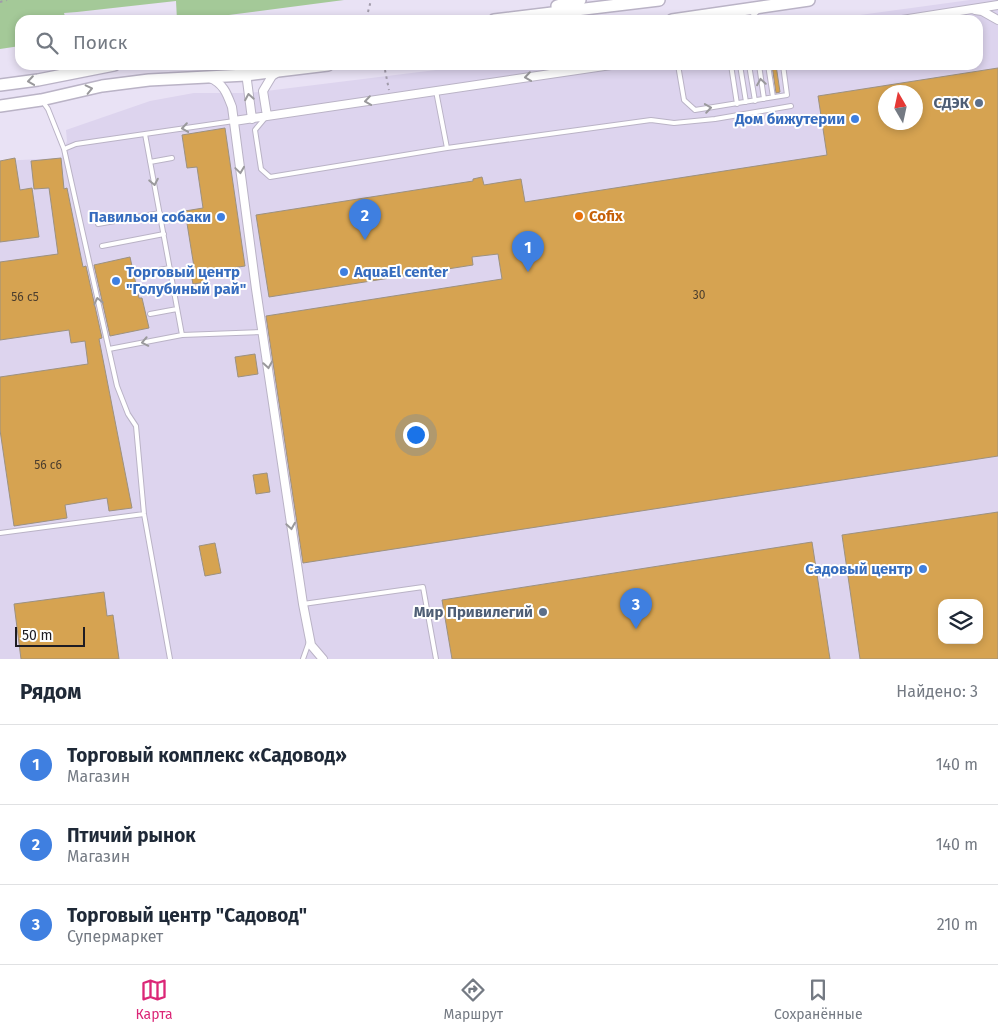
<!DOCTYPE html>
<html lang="ru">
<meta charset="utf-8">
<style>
:root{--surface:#fff;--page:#f6f6f7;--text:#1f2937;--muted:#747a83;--line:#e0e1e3;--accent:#db2777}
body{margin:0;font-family:"Fira Sans",sans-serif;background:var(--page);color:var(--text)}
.controls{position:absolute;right:15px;bottom:15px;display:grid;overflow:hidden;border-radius:10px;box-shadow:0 2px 8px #0003}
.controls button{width:45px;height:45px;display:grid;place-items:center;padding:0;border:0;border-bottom:1px solid var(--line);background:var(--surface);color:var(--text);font:25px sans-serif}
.compass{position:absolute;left:878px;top:85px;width:45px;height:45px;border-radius:50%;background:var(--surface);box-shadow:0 2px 8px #0003;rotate:351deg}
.scale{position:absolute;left:15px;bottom:12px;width:70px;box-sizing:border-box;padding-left:5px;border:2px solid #1e1c23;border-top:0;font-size:14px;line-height:18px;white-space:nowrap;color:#1e1c23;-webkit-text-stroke:4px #fff;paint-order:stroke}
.you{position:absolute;left:415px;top:434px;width:18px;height:18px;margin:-12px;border:4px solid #fff;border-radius:50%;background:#1a73e8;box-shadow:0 0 0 8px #1a73e833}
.badge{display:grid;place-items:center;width:32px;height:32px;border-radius:50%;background:var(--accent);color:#fff;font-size:16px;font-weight:700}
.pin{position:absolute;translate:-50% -41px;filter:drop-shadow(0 1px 2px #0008)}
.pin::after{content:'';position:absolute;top:26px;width:18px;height:15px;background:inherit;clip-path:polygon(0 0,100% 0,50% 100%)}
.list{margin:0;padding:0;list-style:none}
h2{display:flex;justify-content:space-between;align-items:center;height:65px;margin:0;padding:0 20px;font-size:21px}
h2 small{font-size:16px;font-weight:400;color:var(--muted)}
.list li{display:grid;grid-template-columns:32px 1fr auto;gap:15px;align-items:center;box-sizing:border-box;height:80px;padding:0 20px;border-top:1px solid var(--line)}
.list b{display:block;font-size:19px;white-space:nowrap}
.list p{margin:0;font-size:16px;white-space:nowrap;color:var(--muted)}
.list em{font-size:16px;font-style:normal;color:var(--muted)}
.icon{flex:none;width:28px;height:28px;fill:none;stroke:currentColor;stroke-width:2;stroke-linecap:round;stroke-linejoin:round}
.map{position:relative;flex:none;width:998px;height:659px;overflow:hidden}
.search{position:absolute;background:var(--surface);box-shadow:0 2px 8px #0003;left:15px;right:15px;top:15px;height:55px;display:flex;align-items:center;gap:12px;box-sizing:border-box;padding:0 18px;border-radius:15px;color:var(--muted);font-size:19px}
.sheet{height:305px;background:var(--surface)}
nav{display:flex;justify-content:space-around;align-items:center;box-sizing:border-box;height:70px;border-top:1px solid var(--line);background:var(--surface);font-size:14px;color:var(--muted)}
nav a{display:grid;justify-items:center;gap:2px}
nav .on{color:var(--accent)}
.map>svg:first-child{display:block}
.built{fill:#ddd4ee;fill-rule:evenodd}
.green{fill:#a4c998}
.building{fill:#d6a351;stroke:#9c9181;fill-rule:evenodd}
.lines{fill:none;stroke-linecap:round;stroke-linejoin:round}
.service-casing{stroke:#bab3c6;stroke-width:6}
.minor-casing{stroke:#bab3c6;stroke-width:10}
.secondary-casing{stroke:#bab3c6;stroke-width:14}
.path{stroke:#a19baa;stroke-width:2;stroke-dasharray:2.5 4;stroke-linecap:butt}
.service{stroke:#fff;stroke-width:4}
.minor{stroke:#fff;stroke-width:8}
.secondary{stroke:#fff;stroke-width:11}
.oneway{stroke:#9a999c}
.service-dot{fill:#5c6f8a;stroke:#fff;stroke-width:2}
.shop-dot{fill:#3f7fe0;stroke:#fff;stroke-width:2}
.food-dot{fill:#e8710a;stroke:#fff;stroke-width:2}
.labels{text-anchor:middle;stroke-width:4;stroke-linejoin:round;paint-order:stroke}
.number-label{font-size:12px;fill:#4c3e2e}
.service-label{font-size:15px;font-weight:bold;fill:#4e5e75;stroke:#fff;text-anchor:end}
.shop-label{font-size:15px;font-weight:bold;fill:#366cbe;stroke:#fff;text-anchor:end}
.food-label{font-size:15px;font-weight:bold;fill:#c56008;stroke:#fff;text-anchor:start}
</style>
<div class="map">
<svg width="998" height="659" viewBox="0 0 998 659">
<rect width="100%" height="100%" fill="#e9e2f5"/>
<!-- built -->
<path class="built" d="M 970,0 L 998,0 L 998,659 L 0,659 L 0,161 L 61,158 L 67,141 L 66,130 L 150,101 L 194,93 L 249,93 L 476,65 L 978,65 L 978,20 L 823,20 ZM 886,92 L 916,92 L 916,122 L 886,122 ZM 942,603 L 979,603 L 979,640 L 942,640 Z"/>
<!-- green -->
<path class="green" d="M 0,0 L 344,0 L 190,20 L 177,20 L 176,1 L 77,12 L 64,13 L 66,20 L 20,20 L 20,46 L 0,49 Z"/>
<!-- building -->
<path class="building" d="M 772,65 L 776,65 L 780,92 L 776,93 Z
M 998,68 L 998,456 L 303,563 L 266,316 L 502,279 L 498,254 L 472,257 L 473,265 L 269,297 L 256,215 L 473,181 L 473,179 L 482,177 L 484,185 L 521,179 L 525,202 L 827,155 L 818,96 ZM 886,92 L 916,92 L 916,122 L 886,122 Z
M 225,128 L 245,266 L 205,272 L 206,282 L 193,284 L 191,274 L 195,273 L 185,211 L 203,208 L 197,167 L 187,168 L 182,135 Z
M 15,158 L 20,190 L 32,188 L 39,237 L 0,242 L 0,161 Z
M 61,158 L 64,189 L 67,188 L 83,267 L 86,266 L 102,338 L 99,339 L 132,508 L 109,511 L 107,498 L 65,505 L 67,518 L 14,526 L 0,430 L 0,377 L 88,364 L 85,341 L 71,343 L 69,330 L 0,340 L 0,262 L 58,254 L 49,188 L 34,189 L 31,161 Z
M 130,257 L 139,298 L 142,298 L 149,328 L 110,336 L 94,265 Z
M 255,354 L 258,374 L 238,377 L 235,357 Z
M 267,473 L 270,492 L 256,494 L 253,475 Z
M 998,512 L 998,659 L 860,659 L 842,535 ZM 942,603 L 979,603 L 979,640 L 942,640 Z
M 812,542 L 830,659 L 452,659 L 442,600 Z
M 215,543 L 221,573 L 205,576 L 199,546 Z
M 104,592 L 107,616 L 113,615 L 119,659 L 21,659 L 14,604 Z"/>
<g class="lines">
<defs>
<path id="service" d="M 748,20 L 758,11
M 678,65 L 684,100 L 695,110 L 787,95 L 783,65
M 731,65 L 737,104
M 740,65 L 746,102
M 749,65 L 755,101
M 759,65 L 764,99
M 768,65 L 773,97
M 436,91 L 447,148
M 43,102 L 48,109 L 64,149 L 117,386 L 128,414 L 136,426 L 144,514 L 170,659
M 265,118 L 255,130 L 261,169 L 270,177 L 447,148 L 651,120 L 674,123 L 715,119 L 791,106
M 145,134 L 182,335
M 64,149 L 76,144 L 234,121
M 150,162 L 172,158
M 98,224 L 160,213
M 102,246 L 164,234
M 137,274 L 170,268
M 143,293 L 173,287
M 150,314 L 177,309
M 109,349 L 182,335 L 263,332
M 0,533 L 144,514
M 303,604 L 423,587 L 436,659
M 303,659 L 309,642"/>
<path id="minor" d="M 975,10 L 982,11 L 998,20
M 902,20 L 998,5
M 245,65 L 252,119
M 210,78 C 224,84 227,94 232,107 L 256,289 L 303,604 L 311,645 L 323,659
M 267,116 L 263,91 L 272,76 L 278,72
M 234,121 L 611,65"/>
<path id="secondary" d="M 557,6 L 580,0
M 494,20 L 659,0
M 672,20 L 809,0
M 0,85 L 38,80 L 114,65
M 0,106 L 41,100 L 102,86 L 149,80 L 246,75 L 328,65"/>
</defs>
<!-- service casing -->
<use href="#service" class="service-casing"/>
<!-- minor casing -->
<use href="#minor" class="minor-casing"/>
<!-- secondary casing -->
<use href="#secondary" class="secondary-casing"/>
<!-- path -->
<path class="path" d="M 0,2 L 7,0
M 368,12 L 371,0
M 385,70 L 389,90"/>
<!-- service -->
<use href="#service" class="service"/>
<!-- minor -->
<use href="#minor" class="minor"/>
<!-- secondary -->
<use href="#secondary" class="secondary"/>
</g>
<!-- one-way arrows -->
<defs><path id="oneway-chevron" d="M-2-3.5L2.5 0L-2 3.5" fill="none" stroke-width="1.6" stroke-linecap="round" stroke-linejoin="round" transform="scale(1.25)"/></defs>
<g class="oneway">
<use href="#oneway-chevron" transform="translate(528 77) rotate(172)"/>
<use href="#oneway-chevron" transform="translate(31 81) rotate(172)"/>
<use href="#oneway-chevron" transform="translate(761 82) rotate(-99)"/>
<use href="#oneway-chevron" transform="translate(89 89) rotate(-13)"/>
<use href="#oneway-chevron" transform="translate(249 97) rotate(-100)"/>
<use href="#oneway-chevron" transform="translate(368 101) rotate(172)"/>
<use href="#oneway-chevron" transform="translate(708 108) rotate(-9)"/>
<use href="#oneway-chevron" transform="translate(185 128) rotate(172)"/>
<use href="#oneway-chevron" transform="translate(240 170) rotate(82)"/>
<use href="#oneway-chevron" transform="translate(154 182) rotate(79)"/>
<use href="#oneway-chevron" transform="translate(98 301) rotate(-103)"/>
<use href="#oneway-chevron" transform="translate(145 342) rotate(169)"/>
<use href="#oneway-chevron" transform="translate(268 365) rotate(81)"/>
<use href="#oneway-chevron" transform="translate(291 526) rotate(81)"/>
</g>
<!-- markers -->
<g class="service-dot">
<circle cx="979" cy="103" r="5"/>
<circle cx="543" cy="612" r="5"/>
</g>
<g class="shop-dot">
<circle cx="855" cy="119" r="5"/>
<circle cx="221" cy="217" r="5"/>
<circle cx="344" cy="272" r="5"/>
<circle cx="116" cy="281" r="5"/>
<circle cx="923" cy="569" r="5"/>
</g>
<circle class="food-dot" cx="579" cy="216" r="5"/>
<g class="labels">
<!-- number labels -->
<g class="number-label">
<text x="699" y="299">30</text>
<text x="25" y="301">56 с5</text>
<text x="48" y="469">56 с6</text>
</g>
<!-- service labels -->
<g class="service-label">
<text x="969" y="108">СДЭК</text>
<text x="533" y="617">Мир Привилегий</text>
</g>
<!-- shop labels -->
<g class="shop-label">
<text x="845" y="124">Дом бижутерии</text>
<text x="211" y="222">Павильон собаки</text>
<text x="126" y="277" text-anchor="start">Торговый центр<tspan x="126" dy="17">"Голубиный рай"</tspan></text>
<text x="354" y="277" text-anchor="start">AquaEl center</text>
<text x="913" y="574">Садовый центр</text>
</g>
<!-- food labels -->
<g class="food-label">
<text x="589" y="221">Cofix</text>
</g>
</g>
</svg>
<div class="controls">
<button><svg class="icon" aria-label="layers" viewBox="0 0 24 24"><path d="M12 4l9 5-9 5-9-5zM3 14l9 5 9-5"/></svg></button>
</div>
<svg class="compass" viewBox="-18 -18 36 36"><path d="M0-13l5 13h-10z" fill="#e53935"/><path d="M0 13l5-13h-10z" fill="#747a83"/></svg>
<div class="scale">50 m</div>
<div class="you"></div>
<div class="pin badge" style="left:528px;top:272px;background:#3f7fe0">1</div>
<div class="pin badge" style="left:365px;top:240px;background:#3f7fe0">2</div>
<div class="pin badge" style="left:636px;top:629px;background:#3f7fe0">3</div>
<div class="search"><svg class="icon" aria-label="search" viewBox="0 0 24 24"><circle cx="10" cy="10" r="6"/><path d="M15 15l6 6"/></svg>Поиск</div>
</div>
<section class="sheet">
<h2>Рядом<small>Найдено: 3</small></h2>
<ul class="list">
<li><span class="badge" style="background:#3f7fe0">1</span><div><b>Торговый комплекс «Садовод»</b><p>Магазин</p></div><em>140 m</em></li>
<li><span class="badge" style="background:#3f7fe0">2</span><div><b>Птичий рынок</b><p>Магазин</p></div><em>140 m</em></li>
<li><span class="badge" style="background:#3f7fe0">3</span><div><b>Торговый центр &quot;Садовод&quot;</b><p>Супермаркет</p></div><em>210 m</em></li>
</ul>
</section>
<nav>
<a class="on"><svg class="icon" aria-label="map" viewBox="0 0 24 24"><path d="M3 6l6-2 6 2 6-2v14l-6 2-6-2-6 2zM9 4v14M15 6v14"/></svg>Карта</a>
<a><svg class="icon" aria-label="directions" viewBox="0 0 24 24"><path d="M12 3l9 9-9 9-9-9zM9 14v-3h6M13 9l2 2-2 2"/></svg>Маршрут</a>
<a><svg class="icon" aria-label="saved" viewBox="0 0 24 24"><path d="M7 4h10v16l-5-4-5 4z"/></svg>Сохранённые</a>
</nav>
